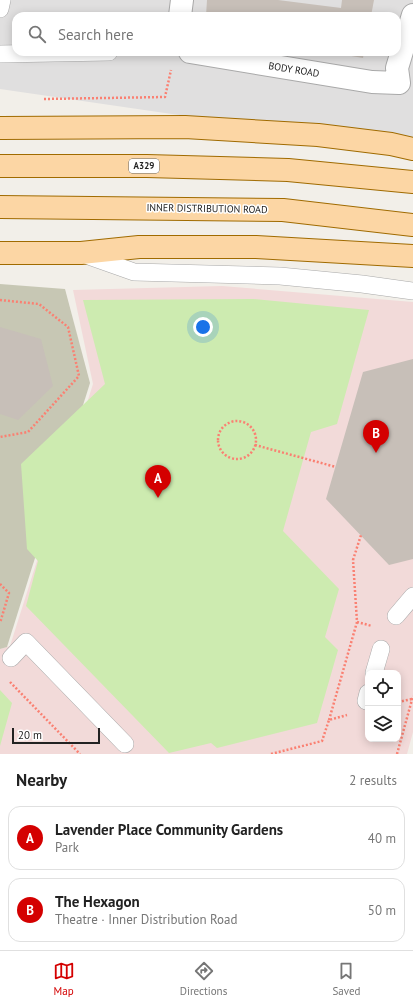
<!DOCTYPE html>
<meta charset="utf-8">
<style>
:root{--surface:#fff;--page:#f6f6f6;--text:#222;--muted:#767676;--line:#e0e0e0;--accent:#d40000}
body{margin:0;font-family:"PT Sans",sans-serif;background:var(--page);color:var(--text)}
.controls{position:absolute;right:12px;bottom:12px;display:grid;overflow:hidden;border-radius:8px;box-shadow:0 2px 10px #0003}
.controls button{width:36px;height:36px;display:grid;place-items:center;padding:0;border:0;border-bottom:1px solid var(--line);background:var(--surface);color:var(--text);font:20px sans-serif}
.scale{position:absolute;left:12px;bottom:10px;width:88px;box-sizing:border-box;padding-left:4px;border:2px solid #222;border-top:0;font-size:11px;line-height:14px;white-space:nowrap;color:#222;-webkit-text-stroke:3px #fff;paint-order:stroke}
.you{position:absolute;left:203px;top:327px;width:14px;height:14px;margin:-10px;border:3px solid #fff;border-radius:50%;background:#1a73e8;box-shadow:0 0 0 6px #1a73e833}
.badge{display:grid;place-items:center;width:26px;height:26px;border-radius:50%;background:var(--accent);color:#fff;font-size:13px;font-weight:700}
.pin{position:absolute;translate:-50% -33px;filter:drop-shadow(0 1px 2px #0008)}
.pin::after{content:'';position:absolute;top:21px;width:14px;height:12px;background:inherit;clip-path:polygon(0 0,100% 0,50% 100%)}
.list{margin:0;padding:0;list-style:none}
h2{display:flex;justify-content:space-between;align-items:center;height:52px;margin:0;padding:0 16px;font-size:17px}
h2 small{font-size:13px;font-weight:400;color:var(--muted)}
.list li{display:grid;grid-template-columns:26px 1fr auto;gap:12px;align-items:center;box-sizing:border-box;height:64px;margin:0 8px 8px;padding:0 8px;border:1px solid var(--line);border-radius:12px}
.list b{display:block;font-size:15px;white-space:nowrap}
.list p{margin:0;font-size:13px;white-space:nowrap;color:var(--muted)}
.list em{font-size:13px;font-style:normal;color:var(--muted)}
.icon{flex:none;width:22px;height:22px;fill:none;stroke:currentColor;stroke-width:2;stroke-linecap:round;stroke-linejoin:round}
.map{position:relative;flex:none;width:413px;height:754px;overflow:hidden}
.search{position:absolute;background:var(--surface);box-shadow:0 2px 10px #0003;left:12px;right:12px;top:12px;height:44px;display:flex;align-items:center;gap:10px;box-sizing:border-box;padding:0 14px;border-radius:12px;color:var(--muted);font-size:15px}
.sheet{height:196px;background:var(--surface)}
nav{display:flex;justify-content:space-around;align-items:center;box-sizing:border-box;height:56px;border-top:1px solid var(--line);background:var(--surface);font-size:11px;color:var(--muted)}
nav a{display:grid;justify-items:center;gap:2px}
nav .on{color:var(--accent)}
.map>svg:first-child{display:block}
.residential{fill:#e0dfdf;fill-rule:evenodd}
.commercial{fill:#f2dad9;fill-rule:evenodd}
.construction{fill:#c7c7b4}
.grass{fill:#cdebb0}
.building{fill:#c7bfb8}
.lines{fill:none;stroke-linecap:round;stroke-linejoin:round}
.lane-casing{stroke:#a9a9a9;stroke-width:18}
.street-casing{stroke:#a9a9a9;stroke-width:24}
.primary-casing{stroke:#a06b00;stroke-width:24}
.path{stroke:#fa8072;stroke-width:2.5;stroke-dasharray:2 2;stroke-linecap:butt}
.lane{stroke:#fff;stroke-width:17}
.street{stroke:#fff;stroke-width:22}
.primary{stroke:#fcd6a4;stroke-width:22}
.labels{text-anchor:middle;stroke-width:3;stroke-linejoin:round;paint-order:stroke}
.shield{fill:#fff;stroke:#646464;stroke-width:1}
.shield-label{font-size:9px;font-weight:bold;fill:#222}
.street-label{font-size:10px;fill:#222;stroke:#fff}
</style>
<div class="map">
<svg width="413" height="754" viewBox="0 0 413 754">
<rect width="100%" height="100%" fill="#f2efe9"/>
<!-- residential -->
<path class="residential" d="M 0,0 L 413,0 L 413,149 L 0,89 ZM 16,16 L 397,16 L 397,52 L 16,52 Z"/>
<!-- commercial -->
<path class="commercial" d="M 222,286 L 413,302 L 413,732 L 407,754 L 0,754 L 0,649 L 10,646 L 93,384 L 73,290 ZM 368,673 L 398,673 L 398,739 L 368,739 Z"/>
<!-- construction -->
<path class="construction" d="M 0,284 L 65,289 L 90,383 L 7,647 L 0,649 Z"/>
<!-- grass -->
<path class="grass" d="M 253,299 L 369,310 L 337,424 L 311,432 L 283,531 L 339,589 L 325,637 L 338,650 L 317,723 L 217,748 L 211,743 L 169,753 L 26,606 L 38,561 L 27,549 L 21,464 L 105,384 L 83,300 Z
M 0,690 L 12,703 L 0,746 Z"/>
<!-- building -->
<path class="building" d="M 207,0 L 278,0 L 341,8 L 342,0 L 374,0 L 371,16 L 206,16 Z
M 328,52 L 364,52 L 363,58 Z
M 0,327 L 41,339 L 53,386 L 18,420 L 0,414 Z
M 413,359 L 413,559 L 389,565 L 326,499 L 363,372 Z"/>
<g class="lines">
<defs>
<path id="lane" d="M 0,9 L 2,0
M 0,54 L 109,52
M 83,254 L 134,272 L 280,276 L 362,284 L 413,291
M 396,616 L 413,596
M 11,658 L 26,642 L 125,744
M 374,673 L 381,649
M 366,701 L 368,693"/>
<path id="street" d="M 180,16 L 182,0
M 190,52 L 372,82 L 399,83
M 399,83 L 397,68 L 413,15"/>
<path id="primary" d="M 0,128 L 185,127 L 318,135 L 391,144 L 413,149
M 0,166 L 147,166 L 288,170 L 413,182
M 0,207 L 283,210 L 413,225
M 0,253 L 81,253 L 139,247 L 256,247 L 413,256"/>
</defs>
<!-- lane casing -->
<use href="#lane" class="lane-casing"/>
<!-- street casing -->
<use href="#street" class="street-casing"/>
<!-- primary casing -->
<use href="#primary" class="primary-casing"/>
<!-- path -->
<path class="path" d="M 44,99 L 165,97 L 171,70
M 0,300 L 39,304 L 68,327 L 79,376 L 28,432 L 0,437
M218 440a19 19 0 1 1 38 0a19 19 0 1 1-38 0Z
M 255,445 L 336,467
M 0,584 L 9,593 L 0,623
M 357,622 L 372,626
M 10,682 L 80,754
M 398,702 L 412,699
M 329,720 L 357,622 L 353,560 L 361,535
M 271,754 L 322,741 L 329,720 L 347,715
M 397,754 L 413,696"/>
<!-- lane -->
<use href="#lane" class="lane"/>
<!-- street -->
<use href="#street" class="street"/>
<!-- primary -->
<use href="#primary" class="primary"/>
</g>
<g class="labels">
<!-- shield labels -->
<rect class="shield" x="129" y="159" width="30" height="14" rx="3"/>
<g class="shield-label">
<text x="144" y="169">A329</text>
</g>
<!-- street labels -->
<g class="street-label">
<text transform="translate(294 69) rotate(9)" y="4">BODY ROAD</text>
<text transform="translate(207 208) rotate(1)" y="4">INNER DISTRIBUTION ROAD</text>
</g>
</g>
</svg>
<div class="controls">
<button><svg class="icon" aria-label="locate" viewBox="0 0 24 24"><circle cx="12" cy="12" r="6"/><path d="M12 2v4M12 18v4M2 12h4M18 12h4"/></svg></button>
<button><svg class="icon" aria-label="layers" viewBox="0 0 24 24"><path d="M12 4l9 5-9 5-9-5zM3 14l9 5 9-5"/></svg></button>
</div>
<div class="scale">20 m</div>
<div class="you"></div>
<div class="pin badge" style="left:158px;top:498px">A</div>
<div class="pin badge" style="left:376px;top:453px">B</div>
<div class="search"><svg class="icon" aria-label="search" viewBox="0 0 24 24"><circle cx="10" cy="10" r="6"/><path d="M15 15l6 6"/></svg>Search here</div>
</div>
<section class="sheet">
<h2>Nearby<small>2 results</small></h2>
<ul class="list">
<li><span class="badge">A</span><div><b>Lavender Place Community Gardens</b><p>Park</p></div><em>40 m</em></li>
<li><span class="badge">B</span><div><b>The Hexagon</b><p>Theatre · Inner Distribution Road</p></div><em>50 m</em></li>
</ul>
</section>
<nav>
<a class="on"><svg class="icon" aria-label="map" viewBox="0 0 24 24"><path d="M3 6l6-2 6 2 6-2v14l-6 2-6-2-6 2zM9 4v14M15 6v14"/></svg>Map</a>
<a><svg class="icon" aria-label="directions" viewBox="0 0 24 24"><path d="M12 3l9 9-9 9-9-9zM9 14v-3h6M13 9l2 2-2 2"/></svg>Directions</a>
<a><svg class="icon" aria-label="saved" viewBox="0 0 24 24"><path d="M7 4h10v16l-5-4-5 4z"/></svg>Saved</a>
</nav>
